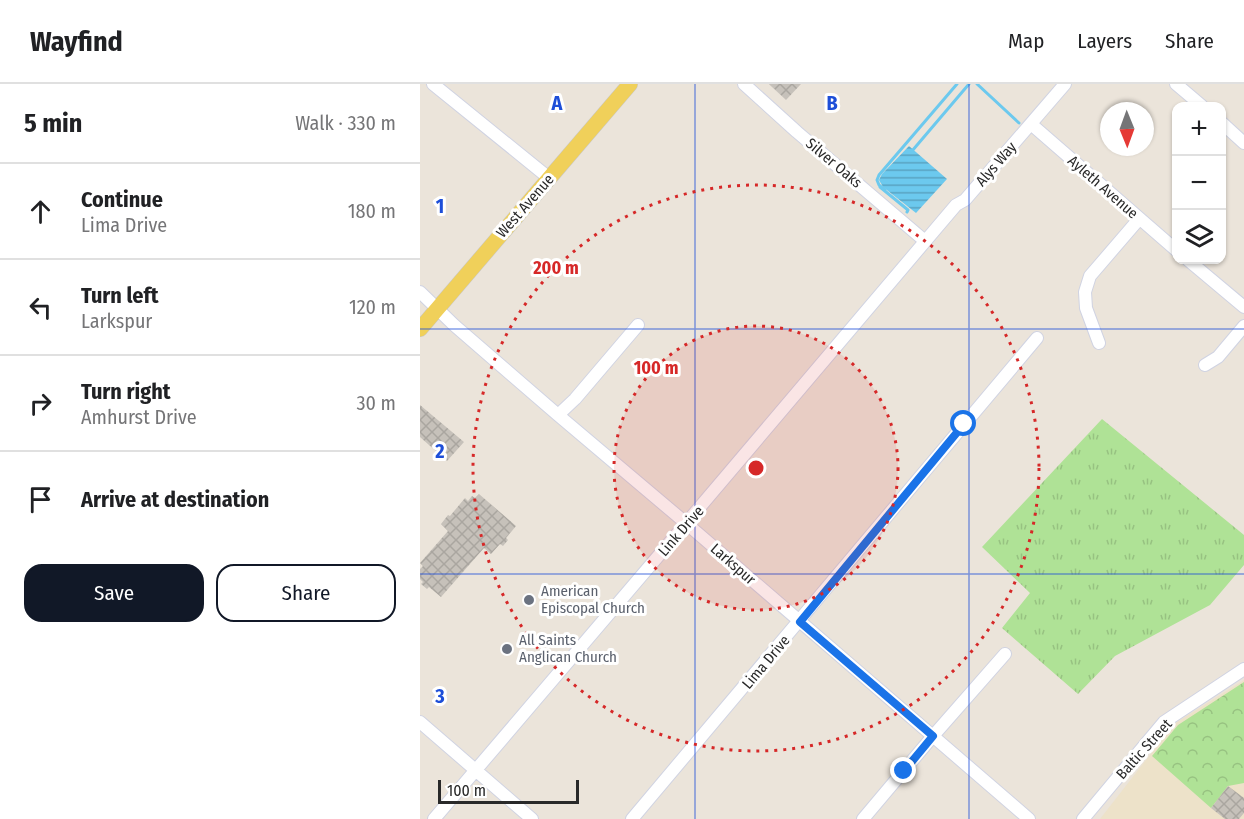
<!DOCTYPE html>
<meta charset="utf-8">
<style>
:root{--surface:#fff;--page:#f2f2f2;--text:#202124;--muted:#757577;--line:#e0e0e0;--accent:#111827}
body{margin:0;font-family:"Fira Sans Condensed",sans-serif;background:var(--page);color:var(--text)}
.controls{position:absolute;right:18px;top:18px;display:grid;overflow:hidden;border-radius:12px;box-shadow:0 2px 4px #0004}
.controls button{width:54px;height:54px;display:grid;place-items:center;padding:0;border:0;border-bottom:2px solid var(--line);background:var(--surface);color:var(--text);font:30px sans-serif}
.compass{position:absolute;left:680px;top:18px;width:54px;height:54px;border-radius:50%;background:var(--surface);box-shadow:0 2px 4px #0004;rotate:179deg}
.scale{position:absolute;left:18px;bottom:15px;width:141px;box-sizing:border-box;padding-left:6px;border:3px solid #292929;border-top:0;font-size:16px;line-height:21px;white-space:nowrap;color:#292929;-webkit-text-stroke:4px #fff;paint-order:stroke}
.stop{position:absolute;width:18px;height:18px;margin:-14px;border:4px solid #1a73e8;border-radius:50%;background:#fff}
.stop.end{background:#1a73e8;border-color:#fff;box-shadow:0 2px 6px #0008}
.list{margin:0;padding:0;list-style:none}
h2{display:flex;justify-content:space-between;align-items:center;height:78px;margin:0;padding:0 24px;font-size:26px}
h2 small{font-size:20px;font-weight:400;color:var(--muted)}
.list li{display:grid;grid-template-columns:39px 1fr auto;gap:18px;align-items:center;box-sizing:border-box;height:96px;padding:0 24px;border-top:2px solid var(--line)}
.list b{display:block;font-size:22px;white-space:nowrap}
.list p{margin:0;font-size:20px;white-space:nowrap;color:var(--muted)}
.list em{font-size:20px;font-style:normal;color:var(--muted)}
.actions{display:flex;gap:12px;padding:18px 24px}
.actions a{flex:1;padding:14px 0;border:2px solid var(--accent);border-radius:18px;text-align:center;font-size:21px;color:var(--accent)}
.actions .main{background:var(--accent);color:#fff}
.icon{flex:none;width:33px;height:33px;fill:none;stroke:currentColor;stroke-width:2;stroke-linecap:round;stroke-linejoin:round}
.map{position:relative;flex:none;width:824px;height:735px;overflow:hidden}
header{display:flex;align-items:center;gap:36px;box-sizing:border-box;height:84px;padding:0 30px;background:var(--surface);border-bottom:2px solid var(--line)}
header strong{font-size:28px}
nav{display:flex;gap:33px;margin-inline-start:auto;font-size:21px}
main{display:flex}
aside{flex:1;background:var(--surface)}
.map>svg:first-child{display:block}
.education{fill:#ede2c9}
.grass{fill:url(#grass-tufts)}
.park{fill:url(#park-crowns)}
.water{fill:url(#water-rules)}
.lines{fill:none;stroke-linecap:round;stroke-linejoin:round}
.stream{stroke:#6cc9ee;stroke-width:3}
.building{fill:url(#building-cross-hatch)}
.minor-casing{stroke:#d0d3e2;stroke-width:14}
.major-casing{stroke:#c7c7c7;stroke-width:16}
.minor{stroke:#fff;stroke-width:12}
.major{stroke:#f0d05a;stroke-width:15}
.route{stroke:#1a73e8;stroke-width:8}
.grid{fill:none;stroke:#1d4ed8;stroke-width:1.5;stroke-opacity:0.55}
.ring{fill:none;stroke:#d62828;stroke-width:3;stroke-dasharray:3 6}
.worship-dot{fill:#6b7280;stroke:#fff;stroke-width:2}
.labels{text-anchor:middle;stroke-width:6;stroke-linejoin:round;paint-order:stroke}
.street-label{font-size:15px;fill:#292929;stroke:#fff}
.worship-label{font-size:15px;fill:#5b616d;stroke:#fff;text-anchor:start}
.grid-label{font-size:20px;text-anchor:middle;font-weight:bold;fill:#1d4ed8;stroke:#fff;stroke-width:6;stroke-linejoin:round;paint-order:stroke}
.centre{fill:#d62828;stroke:#fff;stroke-width:3}
.ring-label{font-size:18px;text-anchor:middle;font-weight:bold;fill:#d62828;stroke:#fff;stroke-width:6;stroke-linejoin:round;paint-order:stroke}
</style>
<header>
<strong>Wayfind</strong>
<nav><a>Map</a><a>Layers</a><a>Share</a></nav>
</header>
<main>
<aside>
<h2>5 min<small>Walk · 330 m</small></h2>
<ul class="list">
<li><svg class="icon" aria-label="ahead" viewBox="0 0 24 24"><path d="M12 20V5M6 11l6-6 6 6"/></svg><div><b>Continue</b><p>Lima Drive</p></div><em>180 m</em></li>
<li><svg class="icon" aria-label="left" viewBox="0 0 24 24"><path d="M17 20v-9H6M10 6l-5 5 5 5"/></svg><div><b>Turn left</b><p>Larkspur</p></div><em>120 m</em></li>
<li><svg class="icon" aria-label="right" viewBox="0 0 24 24"><path d="M7 20v-9h11M14 6l5 5-5 5"/></svg><div><b>Turn right</b><p>Amhurst Drive</p></div><em>30 m</em></li>
<li><svg class="icon" aria-label="arrive" viewBox="0 0 24 24"><path d="M6 21V4h12l-3 4 3 4H6"/></svg><div><b>Arrive at destination</b></div></li>
</ul>
<div class="actions"><a class="main">Save</a><a>Share</a></div>
</aside>
<div class="map">
<svg width="824" height="735" viewBox="0 0 824 735">
<defs>
<pattern id="grass-tufts" width="24" height="20" patternUnits="userSpaceOnUse" patternTransform="scale(1.5)"><rect width="24" height="20" fill="#afe296"/><path d="M3 7l-1-3M5 7V3M7 7l1-3M15 17l-1-3M17 17v-4M19 17l1-3" fill="none" stroke="#97c281"/></pattern>
<pattern id="park-crowns" width="20" height="18" patternUnits="userSpaceOnUse" patternTransform="scale(1.5)"><rect width="20" height="18" fill="#afe296"/><path d="M2 6a3 3 0 1 1 6 0M12 15a3 3 0 1 1 6 0" fill="none" stroke="#97c281"/></pattern>
<pattern id="water-rules" width="6" height="5" patternUnits="userSpaceOnUse" patternTransform="scale(1.5)"><rect width="6" height="5" fill="#6cc9ee"/><path d="M0 2.5h6" fill="none" stroke="#59a3c1"/></pattern>
<pattern id="building-cross-hatch" width="8" height="8" patternUnits="userSpaceOnUse" patternTransform="scale(1.5)"><rect width="8" height="8" fill="#c6c1ba"/><path d="M0 0l8 8M0 8l8-8" fill="none" stroke="#aaa6a0"/></pattern>
</defs>
<rect width="100%" height="100%" fill="#ebe4da"/>
<!-- education -->
<path class="education" d="M 824,596 L 824,735 L 680,735 L 754,640 Z"/>
<!-- grass -->
<path class="grass" d="M 682,335 L 824,451 L 824,481 L 790,521 L 695,572 L 658,610 L 582,544 L 610,509 L 562,463 Z"/>
<!-- park -->
<path class="park" d="M 824,598 L 824,699 L 808,702 L 791,724 L 732,672 L 758,641 Z"/>
<!-- water -->
<path class="water" d="M 489,62 L 527,95 L 496,129 L 463,103 L 459,96 L 462,90 Z"/>
<g class="lines">
<!-- stream -->
<path class="stream" d="M 557,0 L 599,39
M 492,67 L 549,0
M 487,128 L 488,126 L 460,103 L 465,106 L 459,101 L 457,96 L 459,91 L 537,0"/>
</g>
<!-- building -->
<path class="building" d="M 349,0 L 381,0 L 366,16 Z
M 0,321 L 44,358 L 27,377 L 0,353 Z
M 59,410 L 96,442 L 86,454 L 88,456 L 83,462 L 80,460 L 71,470 L 64,464 L 21,513 L 9,503 L 7,505 L 1,500 L 3,498 L 0,495 L 0,485 L 3,482 L 0,479 L 28,447 L 21,440 L 28,431 L 30,432 L 45,414 L 48,417 L 52,412 L 55,414 Z
M 808,702 L 824,714 L 824,729 L 819,735 L 805,735 L 791,724 Z"/>
<g class="lines">
<defs>
<path id="minor" d="M 13,0 L 129,94
M 324,0 L 377,48 L 505,157
M 756,0 L 782,22
M 802,39 L 824,59
M 611,40 L 756,166
M 768,176 L 824,223
M 0,208 L 34,241 L 138,331 L 267,440 L 609,735
M 679,259 L 666,224 L 665,208 L 670,192 L 719,135
M 785,281 L 798,273 L 824,242
M 138,331 L 155,315 L 218,241
M 0,638 L 112,735
M 14,735 C 189,531 362,326 536,121 L 545,116 L 645,0
M 212,735 L 617,254
M 443,735 L 513,652 L 585,570
M 663,735 L 744,638 L 824,585"/>
<path id="major" d="M 0,245 L 210,0"/>
</defs>
<!-- minor casing -->
<use href="#minor" class="minor-casing"/>
<!-- major casing -->
<use href="#major" class="major-casing"/>
<!-- minor -->
<use href="#minor" class="minor"/>
<!-- major -->
<use href="#major" class="major"/>
</g>
<g class="lines">
<!-- route -->
<path class="route" d="M 484,687 L 513,652 L 380,538 L 544,340"/>
</g>
<!-- grid -->
<path class="grid" d="M 275,0 L 275,735M 549,0 L 549,735M 0,245 L 824,245M 0,490 L 824,490"/>
<!-- distance rings -->
<circle cx="336" cy="384" r="142" fill="#d62828" fill-opacity=".12"/>
<g class="ring">
<circle cx="336" cy="384" r="142"/>
<circle cx="336" cy="384" r="283"/>
</g>
<!-- markers -->
<g class="worship-dot">
<circle cx="109" cy="516" r="6"/>
<circle cx="87" cy="565" r="6"/>
</g>
<g class="labels">
<!-- street labels -->
<g class="street-label">
<text transform="translate(414 79) rotate(40)" y="5">Silver Oaks</text>
<text transform="translate(576 80) rotate(-49)" y="5">Alys Way</text>
<text transform="translate(683 103) rotate(41)" y="5">Ayleth Avenue</text>
<text transform="translate(105 122) rotate(-49)" y="5">West Avenue</text>
<text transform="translate(261 447) rotate(-49)" y="5">Link Drive</text>
<text transform="translate(313 480) rotate(41)" y="5">Larkspur</text>
<text transform="translate(346 578) rotate(-50)" y="5">Lima Drive</text>
<text transform="translate(724 665) rotate(-48)" y="5">Baltic Street</text>
</g>
<!-- worship labels -->
<g class="worship-label">
<text x="121" y="512">American<tspan x="121" dy="17">Episcopal Church</tspan></text>
<text x="99" y="561">All Saints<tspan x="99" dy="17">Anglican Church</tspan></text>
</g>
</g>
<g class="grid-label">
<text x="137" y="26">A</text>
<text x="412" y="26">B</text>
<text x="20" y="129">1</text>
<text x="20" y="374">2</text>
<text x="20" y="619">3</text>
</g>
<circle cx="336" cy="384" r="9" class="centre"/>
<g class="ring-label">
<text x="136" y="190">200 m</text>
<text x="236" y="290">100 m</text>
</g>
</svg>
<div class="controls">
<button>+</button>
<button>−</button>
<button><svg class="icon" aria-label="layers" viewBox="0 0 24 24"><path d="M12 4l9 5-9 5-9-5zM3 14l9 5 9-5"/></svg></button>
</div>
<svg class="compass" viewBox="-18 -18 36 36"><path d="M0-13l5 13h-10z" fill="#e53935"/><path d="M0 13l5-13h-10z" fill="#757577"/></svg>
<div class="scale">100 m</div>
<div class="stop" style="left:544px;top:340px"></div>
<div class="stop end" style="left:484px;top:687px"></div>
</div>
</main>
